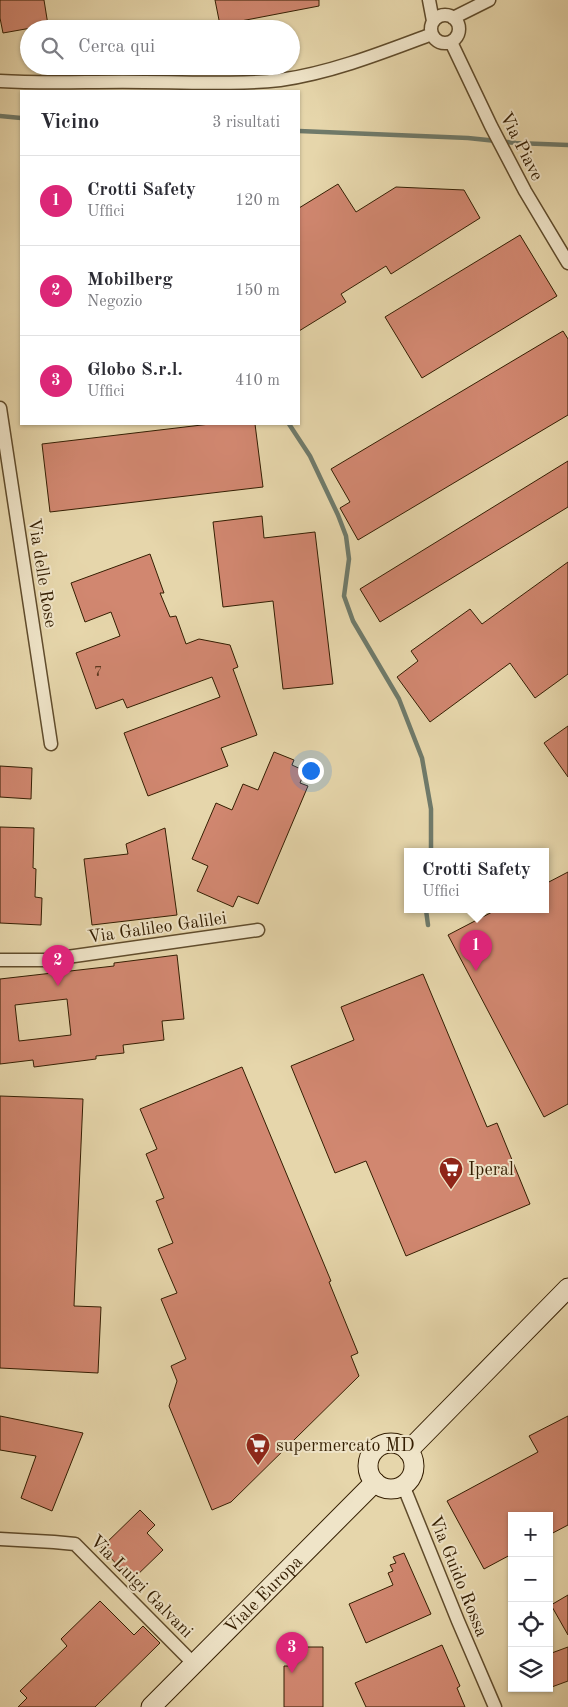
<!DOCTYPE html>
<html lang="it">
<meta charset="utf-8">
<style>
:root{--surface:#fff;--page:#f2f2f3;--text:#2b2b33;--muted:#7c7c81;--line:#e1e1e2;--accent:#db2777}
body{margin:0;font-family:"Old Standard TT",serif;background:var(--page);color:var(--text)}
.controls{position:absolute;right:15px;bottom:15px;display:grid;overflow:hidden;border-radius:0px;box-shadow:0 1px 4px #0004}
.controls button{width:45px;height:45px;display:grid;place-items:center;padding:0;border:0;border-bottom:1px solid var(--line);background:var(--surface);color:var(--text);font:25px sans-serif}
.you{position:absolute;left:310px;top:770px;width:18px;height:18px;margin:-12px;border:4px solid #fff;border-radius:50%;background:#1a73e8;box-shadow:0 0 0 8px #1a73e833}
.badge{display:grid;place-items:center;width:32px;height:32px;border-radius:50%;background:var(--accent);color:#fff;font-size:16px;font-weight:700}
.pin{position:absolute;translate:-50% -41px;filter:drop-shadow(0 1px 2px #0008)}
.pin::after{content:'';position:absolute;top:26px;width:18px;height:15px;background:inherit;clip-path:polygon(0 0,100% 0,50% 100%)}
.popup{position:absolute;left:404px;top:848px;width:145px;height:65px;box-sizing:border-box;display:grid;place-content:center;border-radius:0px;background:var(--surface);filter:drop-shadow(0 1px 4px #0005);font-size:16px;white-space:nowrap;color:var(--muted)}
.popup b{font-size:19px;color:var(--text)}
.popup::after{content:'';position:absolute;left:50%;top:100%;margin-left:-10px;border:10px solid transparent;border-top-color:var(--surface)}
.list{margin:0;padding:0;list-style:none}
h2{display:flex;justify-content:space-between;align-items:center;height:65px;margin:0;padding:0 20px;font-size:21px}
h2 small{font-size:16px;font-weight:400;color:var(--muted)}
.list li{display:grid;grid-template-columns:32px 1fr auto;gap:15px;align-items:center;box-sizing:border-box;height:90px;padding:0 20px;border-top:1px solid var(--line)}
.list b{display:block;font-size:19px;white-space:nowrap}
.list p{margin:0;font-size:16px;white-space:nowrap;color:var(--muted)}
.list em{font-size:16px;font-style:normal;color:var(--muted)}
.icon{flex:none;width:28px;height:28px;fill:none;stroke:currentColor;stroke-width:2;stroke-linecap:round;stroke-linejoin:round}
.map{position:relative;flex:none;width:568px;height:1707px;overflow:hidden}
.search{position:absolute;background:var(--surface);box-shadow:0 1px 4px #0004;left:20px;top:20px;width:280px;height:55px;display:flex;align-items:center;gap:12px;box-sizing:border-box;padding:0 18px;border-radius:28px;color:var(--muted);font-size:19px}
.panel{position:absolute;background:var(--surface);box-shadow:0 1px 4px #0004;left:20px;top:90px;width:280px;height:335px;border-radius:0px}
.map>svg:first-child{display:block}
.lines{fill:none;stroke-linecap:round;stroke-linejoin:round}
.stream{stroke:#6f7a6a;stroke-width:4.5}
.building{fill:#d18770;stroke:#341e02;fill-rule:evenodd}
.street-casing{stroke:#604c2c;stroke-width:15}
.secondary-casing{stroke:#341e02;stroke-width:21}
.street{stroke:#efe4c8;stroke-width:12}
.secondary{stroke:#efe4c8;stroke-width:19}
.labels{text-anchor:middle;stroke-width:4;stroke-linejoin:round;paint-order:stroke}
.number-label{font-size:15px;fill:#5b381e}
.street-label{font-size:18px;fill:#341e02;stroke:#efe4c8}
.poi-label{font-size:18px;fill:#341e02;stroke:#efe4c8;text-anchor:start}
</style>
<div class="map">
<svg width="568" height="1707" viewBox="0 0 568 1707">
<rect width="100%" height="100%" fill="#e6d6ab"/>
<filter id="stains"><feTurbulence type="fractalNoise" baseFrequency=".004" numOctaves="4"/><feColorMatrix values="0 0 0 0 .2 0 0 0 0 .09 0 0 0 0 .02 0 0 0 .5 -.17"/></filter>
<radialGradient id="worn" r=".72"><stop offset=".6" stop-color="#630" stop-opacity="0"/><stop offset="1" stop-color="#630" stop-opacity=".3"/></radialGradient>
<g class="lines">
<!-- stream -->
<path class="stream" d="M 0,116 L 21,118
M 299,131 L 468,138 L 516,143 L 568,145
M 289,424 L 310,456 L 338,515 L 346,536 L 349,559 L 344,596 L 353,621 L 399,699 L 422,758 L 431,809 L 431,852
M 426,910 L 428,925"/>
</g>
<!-- building -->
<path class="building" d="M 0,0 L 44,0 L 48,25 L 3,33 L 0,18 Z
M 215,0 L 319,0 L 319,6 L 220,25 Z
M 338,184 L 356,212 L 396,187 L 464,190 L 480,218 L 391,274 L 386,266 L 341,294 L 346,302 L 299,331 L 299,208 Z
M 520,235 L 557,296 L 422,378 L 385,317 Z
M 563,331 L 568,339 L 568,415 L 358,540 L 340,508 L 350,502 L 331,469 Z
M 210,424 L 255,424 L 263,487 L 50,512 L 42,444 Z
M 568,461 L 568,507 L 380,622 L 360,589 Z
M 262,516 L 264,538 L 315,532 L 333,684 L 283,689 L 273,601 L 223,607 L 213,522 Z
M 150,554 L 164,593 L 160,593 L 170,617 L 176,616 L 186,644 L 199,639 L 230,645 L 238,667 L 233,669 L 257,735 L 221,748 L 228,766 L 148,796 L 124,733 L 220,697 L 212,677 L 127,708 L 123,699 L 96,709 L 76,653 L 120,636 L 111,612 L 85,622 L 71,583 Z
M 568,562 L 568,674 L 535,698 L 510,663 L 430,722 L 397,677 L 418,661 L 411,651 L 470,609 L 482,624 Z
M 568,726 L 568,777 L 544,743 Z
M 274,752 L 294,760 L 292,765 L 305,771 L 300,783 L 308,786 L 258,904 L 238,896 L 233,907 L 197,891 L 208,866 L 192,859 L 216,803 L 232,810 L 243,784 L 258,790 Z
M 0,766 L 32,768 L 31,799 L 0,797 Z
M 0,827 L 34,828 L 33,868 L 36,869 L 35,897 L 42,898 L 41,925 L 0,923 Z
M 165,828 L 177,915 L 92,925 L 84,859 L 128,854 L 126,844 Z
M 568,872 L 568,1104 L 544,1117 L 448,935 L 496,910 L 545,910 L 545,884 Z
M 177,955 L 184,1019 L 162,1021 L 164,1040 L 123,1045 L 124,1053 L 96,1056 L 96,1059 L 34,1067 L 33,1060 L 0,1064 L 0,979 L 114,966 L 114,963 ZM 67,999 L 71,1035 L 19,1041 L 15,1005 Z
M 423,974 L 487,1127 L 497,1123 L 530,1204 L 406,1256 L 366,1161 L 335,1173 L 291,1066 L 354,1040 L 341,1007 Z
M 242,1067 L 331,1281 L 329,1282 L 358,1353 L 351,1356 L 359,1376 L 231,1502 L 212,1510 L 169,1406 L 177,1381 L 171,1366 L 186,1359 L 161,1299 L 177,1293 L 158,1249 L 173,1243 L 156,1201 L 164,1198 L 146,1154 L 157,1149 L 140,1109 Z
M 0,1096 L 83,1099 L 74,1306 L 101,1307 L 98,1373 L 0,1368 Z
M 0,1416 L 83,1433 L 52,1511 L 21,1498 L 36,1456 L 0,1450 Z
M 568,1416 L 568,1525 L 549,1535 L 549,1516 L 512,1516 L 512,1554 L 484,1569 L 447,1501 L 538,1452 L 529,1436 Z
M 140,1510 L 155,1525 L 147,1533 L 163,1550 L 132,1580 L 101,1548 Z
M 404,1553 L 431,1614 L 366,1643 L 349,1604 L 393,1585 L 388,1573 L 393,1571 L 390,1565 L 396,1563 L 393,1557 Z
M 568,1595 L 568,1635 L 551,1605 Z
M 100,1601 L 134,1635 L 143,1626 L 160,1643 L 95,1707 L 18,1707 L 27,1698 L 20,1691 L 67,1646 L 61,1639 Z
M 442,1645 L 460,1686 L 457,1688 L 465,1707 L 366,1707 L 355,1683 Z
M 303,1647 L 323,1647 L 323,1707 L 284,1707 L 284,1666 L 292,1666 L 292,1656 Z
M 568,1647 L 568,1681 L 549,1688 L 549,1654 Z"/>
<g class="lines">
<defs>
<path id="street" d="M 429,0 L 433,21
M431 29a14 14 0 1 1 28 0a14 14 0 1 1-28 0Z
M 453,18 L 489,0
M 451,42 L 491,126 L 525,191 L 568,263
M 0,81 C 48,84 96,81 144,82 C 189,82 235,85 280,80 C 331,73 384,52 432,34
M 0,408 L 51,744
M 0,960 L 46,960 L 258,930
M 403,1485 L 458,1621 L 495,1707
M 0,1539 L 54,1542 L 75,1544 L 194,1664"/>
<g id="secondary">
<circle cx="391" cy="1466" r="23"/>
<path d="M 408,1451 L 568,1288"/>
<path id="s1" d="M 151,1707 L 375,1482"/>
</g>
</defs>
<!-- street casing -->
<use href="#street" class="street-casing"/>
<!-- secondary casing -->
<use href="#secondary" class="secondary-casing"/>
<!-- street -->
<use href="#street" class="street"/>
<!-- secondary -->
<use href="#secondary" class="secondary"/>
</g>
<!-- icons -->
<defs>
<symbol id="supermarket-pin" viewBox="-11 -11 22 30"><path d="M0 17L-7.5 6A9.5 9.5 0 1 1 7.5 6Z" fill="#8f2418" stroke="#efe4c8"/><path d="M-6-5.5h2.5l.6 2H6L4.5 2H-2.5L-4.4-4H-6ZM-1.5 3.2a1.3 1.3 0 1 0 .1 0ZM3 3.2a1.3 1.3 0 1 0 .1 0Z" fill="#fff"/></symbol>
</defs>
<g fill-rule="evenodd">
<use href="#supermarket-pin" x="437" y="1155" width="28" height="38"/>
<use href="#supermarket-pin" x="244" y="1431" width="28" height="38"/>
</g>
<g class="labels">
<!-- number labels -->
<g class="number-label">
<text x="98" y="676">7</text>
</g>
<!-- street labels -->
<g class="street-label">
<text transform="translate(522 146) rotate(63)" y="6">Via Piave</text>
<text transform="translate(43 573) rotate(81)" y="6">Via delle Rose</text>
<text transform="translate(157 927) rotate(-8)" y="6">Via Galileo Galilei</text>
<text transform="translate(459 1576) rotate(68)" y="6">Via Guido Rossa</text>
<text transform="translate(142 1586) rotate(45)" y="6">Via Luigi Galvani</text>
<text dy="6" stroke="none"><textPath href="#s1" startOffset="159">Viale Europa</textPath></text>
</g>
<!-- poi labels -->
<g class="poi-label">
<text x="468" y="1175">Iperal</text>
<text x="276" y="1451">supermercato MD</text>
</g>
</g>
<rect width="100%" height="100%" filter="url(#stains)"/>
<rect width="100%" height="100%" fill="url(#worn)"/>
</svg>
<div class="controls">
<button>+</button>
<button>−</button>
<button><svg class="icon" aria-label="locate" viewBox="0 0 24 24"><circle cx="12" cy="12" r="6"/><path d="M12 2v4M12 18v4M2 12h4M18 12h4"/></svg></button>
<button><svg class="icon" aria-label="layers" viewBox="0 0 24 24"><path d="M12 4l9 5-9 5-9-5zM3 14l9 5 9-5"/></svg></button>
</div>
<div class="you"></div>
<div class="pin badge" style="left:476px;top:971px">1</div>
<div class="popup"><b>Crotti Safety</b>Uffici</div>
<div class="pin badge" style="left:58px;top:986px">2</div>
<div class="pin badge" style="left:292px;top:1673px">3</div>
<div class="search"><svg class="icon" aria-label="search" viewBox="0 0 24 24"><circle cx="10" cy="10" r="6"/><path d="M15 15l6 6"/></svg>Cerca qui</div>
<section class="panel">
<h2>Vicino<small>3 risultati</small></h2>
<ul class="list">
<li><span class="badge">1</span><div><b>Crotti Safety</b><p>Uffici</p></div><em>120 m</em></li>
<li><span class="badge">2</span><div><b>Mobilberg</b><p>Negozio</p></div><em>150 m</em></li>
<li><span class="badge">3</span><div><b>Globo S.r.l.</b><p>Uffici</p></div><em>410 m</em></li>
</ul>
</section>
</div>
